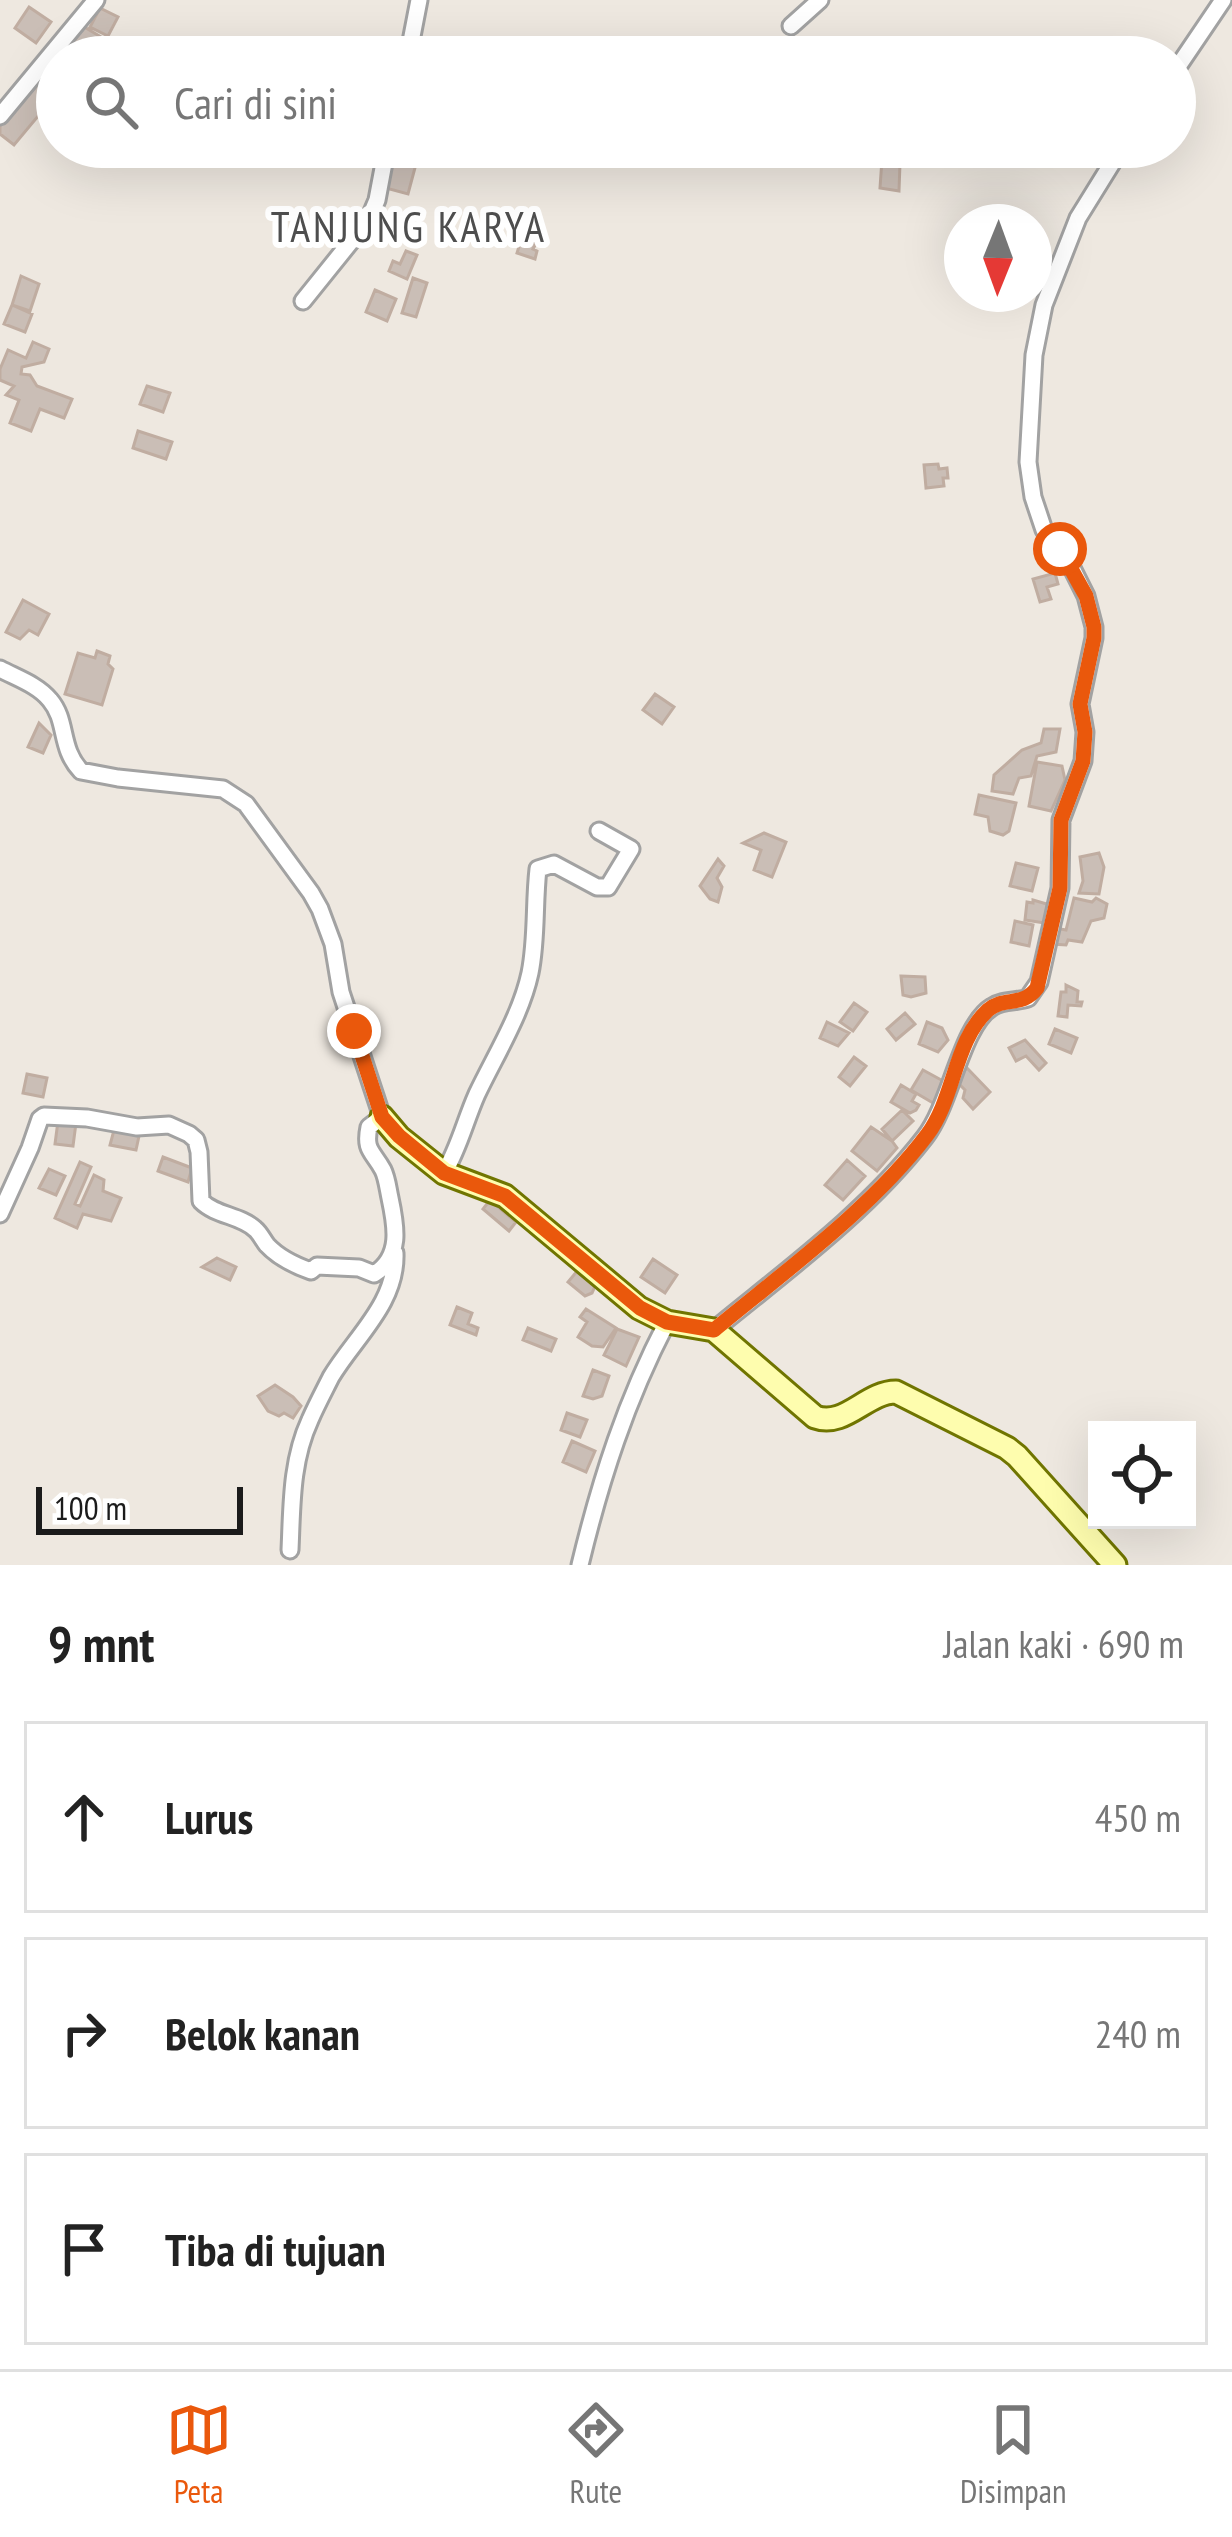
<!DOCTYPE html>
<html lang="id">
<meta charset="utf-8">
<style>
:root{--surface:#fff;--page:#f2f2f2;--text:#222;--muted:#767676;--line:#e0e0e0;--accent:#ea580c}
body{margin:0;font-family:"PT Sans Narrow",sans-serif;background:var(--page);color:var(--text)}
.controls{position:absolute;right:36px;bottom:36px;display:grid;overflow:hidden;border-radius:0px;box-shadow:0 12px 48px #0002}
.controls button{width:108px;height:108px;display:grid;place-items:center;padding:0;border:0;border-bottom:3px solid var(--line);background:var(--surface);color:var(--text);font:60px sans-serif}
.compass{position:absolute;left:944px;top:204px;width:108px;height:108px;border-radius:50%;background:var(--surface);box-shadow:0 12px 48px #0002;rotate:181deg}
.scale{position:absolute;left:36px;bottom:30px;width:207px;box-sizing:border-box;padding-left:12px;border:6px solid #1b1b1b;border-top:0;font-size:33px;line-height:42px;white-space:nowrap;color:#1b1b1b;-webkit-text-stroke:9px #fff;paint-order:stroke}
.stop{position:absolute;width:36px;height:36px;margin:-27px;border:9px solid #ea580c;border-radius:50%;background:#fff}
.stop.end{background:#ea580c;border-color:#fff;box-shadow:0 3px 12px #0008}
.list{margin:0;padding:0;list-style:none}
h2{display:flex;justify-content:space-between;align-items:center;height:156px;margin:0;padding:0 48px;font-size:51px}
h2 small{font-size:39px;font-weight:400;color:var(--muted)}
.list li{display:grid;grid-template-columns:78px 1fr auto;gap:36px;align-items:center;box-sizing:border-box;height:192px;margin:0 24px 24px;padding:0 24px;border:3px solid var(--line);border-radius:0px}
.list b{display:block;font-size:45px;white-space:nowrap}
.list em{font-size:39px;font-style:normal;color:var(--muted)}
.icon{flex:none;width:66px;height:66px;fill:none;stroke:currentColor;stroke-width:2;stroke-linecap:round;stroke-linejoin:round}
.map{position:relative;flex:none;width:1232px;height:1565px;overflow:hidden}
.search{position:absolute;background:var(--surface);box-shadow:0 12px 48px #0002;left:36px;right:36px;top:36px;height:132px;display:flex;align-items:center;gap:30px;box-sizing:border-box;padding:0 42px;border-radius:66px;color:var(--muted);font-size:45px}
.sheet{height:804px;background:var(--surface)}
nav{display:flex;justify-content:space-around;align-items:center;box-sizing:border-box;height:168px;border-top:3px solid var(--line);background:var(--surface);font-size:33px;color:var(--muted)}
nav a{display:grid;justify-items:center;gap:6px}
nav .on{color:var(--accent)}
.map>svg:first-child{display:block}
.building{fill:#cabeb6;stroke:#c0ada1;stroke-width:3}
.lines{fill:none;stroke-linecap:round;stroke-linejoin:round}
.street-casing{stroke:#a2a2a2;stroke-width:21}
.secondary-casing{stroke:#707500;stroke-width:27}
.street{stroke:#fff;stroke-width:15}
.secondary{stroke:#fefdae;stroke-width:21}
.route{stroke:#ea580c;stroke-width:15}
.labels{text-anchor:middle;stroke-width:12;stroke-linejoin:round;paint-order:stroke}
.quarter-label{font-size:42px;letter-spacing:3px;fill:#4e4e4e;stroke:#fff}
</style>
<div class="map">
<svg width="1232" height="1565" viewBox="0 0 1232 1565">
<rect width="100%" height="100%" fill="#eee8e0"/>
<!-- building -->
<path class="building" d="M 29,7 L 51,22 L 36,43 L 15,28 Z
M 100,8 L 118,17 L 108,36 L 90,27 Z
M 81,25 L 111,43 L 102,57 L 75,57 L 65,51 Z
M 34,81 L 54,97 L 14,145 L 0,134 L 0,123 Z
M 390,157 L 416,164 L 408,194 L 382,187 Z
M 882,159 L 900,163 L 899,191 L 880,188 Z
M 525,227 L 542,233 L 533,249 L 537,251 L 535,259 L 517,253 Z
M 406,251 L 417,255 L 407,279 L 389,271 L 393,261 L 400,264 Z
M 21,276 L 39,284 L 30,311 L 12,305 Z
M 413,278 L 427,283 L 416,317 L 402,313 Z
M 375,290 L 396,299 L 387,321 L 366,312 Z
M 12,305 L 32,314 L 25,332 L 4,324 Z
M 33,342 L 49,349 L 44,362 L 22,367 L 21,374 L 30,375 L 37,386 L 72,399 L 64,418 L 40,409 L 31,431 L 10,423 L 19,400 L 6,395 L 14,386 L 0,380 L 0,369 L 8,350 L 26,358 Z
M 147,386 L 170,393 L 163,412 L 140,404 Z
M 138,431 L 172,442 L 166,459 L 133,448 Z
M 938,464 L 939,469 L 947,468 L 948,478 L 943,478 L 944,486 L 926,488 L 924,465 Z
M 1055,573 L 1058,584 L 1047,587 L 1051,599 L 1040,602 L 1033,579 Z
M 23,600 L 49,614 L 38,635 L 29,630 L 20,639 L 6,632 Z
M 97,651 L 110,656 L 108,664 L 113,669 L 102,705 L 65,694 L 78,653 L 95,658 Z
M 655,694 L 674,707 L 662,724 L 643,710 Z
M 39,723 L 51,735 L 43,753 L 28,747 Z
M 1044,729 L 1060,729 L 1056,752 L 1037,756 L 1031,776 L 1019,778 L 1013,794 L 992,791 L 994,775 L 1022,750 L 1041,743 Z
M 1037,762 L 1062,766 L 1065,780 L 1051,811 L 1029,806 Z
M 979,795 L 1016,803 L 1009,831 L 1003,835 L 990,831 L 988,817 L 975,814 Z
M 764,833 L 786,842 L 772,877 L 754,870 L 761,850 L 743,843 Z
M 1099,853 L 1104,867 L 1099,894 L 1079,893 L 1083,881 L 1080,857 Z
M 718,859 L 724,866 L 717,878 L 722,887 L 718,902 L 710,899 L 700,886 Z
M 1016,863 L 1038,868 L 1032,891 L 1010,886 Z
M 1074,898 L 1092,902 L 1096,898 L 1107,904 L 1104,918 L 1091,921 L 1082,942 L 1068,940 L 1066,945 L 1052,944 L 1055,928 L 1066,930 Z
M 1033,900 L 1047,904 L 1045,923 L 1025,920 L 1027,902 L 1033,903 Z
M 1015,921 L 1033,925 L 1029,946 L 1011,942 Z
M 901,976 L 925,977 L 926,993 L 911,997 L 903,995 Z
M 1066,985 L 1078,991 L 1077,1002 L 1082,1002 L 1081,1006 L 1068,1005 L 1067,1017 L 1058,1016 L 1061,992 L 1066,992 Z
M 854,1003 L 867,1012 L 853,1031 L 840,1022 Z
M 905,1013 L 915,1024 L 896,1040 L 887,1029 Z
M 827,1022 L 849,1033 L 838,1046 L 820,1038 Z
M 927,1022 L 942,1028 L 948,1040 L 938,1052 L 919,1044 Z
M 1055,1029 L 1077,1038 L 1071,1053 L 1049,1044 Z
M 1025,1040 L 1046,1063 L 1039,1070 L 1026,1056 L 1016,1061 L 1009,1048 Z
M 854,1057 L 866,1066 L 850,1086 L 839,1077 Z
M 967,1068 L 990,1092 L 973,1109 L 963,1098 L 965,1090 L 955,1080 Z
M 923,1070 L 945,1082 L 933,1103 L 911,1090 Z
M 27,1074 L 47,1078 L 43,1097 L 23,1093 Z
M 901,1085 L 916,1094 L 912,1101 L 919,1105 L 916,1110 L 910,1113 L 891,1102 Z
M 902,1110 L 913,1121 L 892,1141 L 882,1129 Z
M 58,1121 L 76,1123 L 73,1146 L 55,1144 Z
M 871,1127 L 892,1141 L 897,1148 L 877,1171 L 852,1151 Z
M 114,1130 L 139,1136 L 136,1150 L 110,1145 Z
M 163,1157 L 192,1168 L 188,1182 L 158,1171 Z
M 847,1160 L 865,1176 L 843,1200 L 825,1185 Z
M 80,1162 L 91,1167 L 75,1204 L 80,1206 L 94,1175 L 104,1180 L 103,1191 L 121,1198 L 111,1221 L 83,1214 L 77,1228 L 55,1218 Z
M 49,1169 L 65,1176 L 56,1195 L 39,1188 Z
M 490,1200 L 516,1222 L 509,1231 L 483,1209 Z
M 217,1258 L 236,1267 L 230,1280 L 202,1267 Z
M 653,1259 L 677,1275 L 665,1293 L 641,1277 Z
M 578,1270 L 596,1284 L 592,1293 L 585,1296 L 568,1282 Z
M 457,1307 L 472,1313 L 468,1324 L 478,1328 L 476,1335 L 450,1325 Z
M 586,1309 L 616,1328 L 603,1347 L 592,1346 L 578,1337 L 587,1322 L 580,1317 Z
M 528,1328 L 556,1339 L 551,1351 L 523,1340 Z
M 617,1329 L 639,1337 L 626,1366 L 604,1355 Z
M 593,1370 L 609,1376 L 602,1396 L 593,1399 L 583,1396 Z
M 275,1385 L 293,1397 L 301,1406 L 293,1418 L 284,1413 L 279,1416 L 268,1411 L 258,1396 Z
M 567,1413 L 587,1420 L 580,1437 L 561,1430 Z
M 572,1441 L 595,1451 L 586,1472 L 563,1462 Z"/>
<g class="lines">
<defs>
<path id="street" d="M 791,26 L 820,0
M 408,57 L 419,0
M 1175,71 L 1223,0
M 0,116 L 96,0
M 303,301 L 369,219 L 377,200 L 387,147
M 0,669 C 17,678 38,685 50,700 C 68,721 59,748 81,771 L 118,778 L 223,789 L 246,804 L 311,893 L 320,909 L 333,944 L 341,992 L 382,1117 L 369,1127 C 364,1151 373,1151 383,1170 C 387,1178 388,1189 390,1198 C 396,1226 402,1257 374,1274 L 359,1268 L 317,1266 L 311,1271 C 294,1265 279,1258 267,1245 C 263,1240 260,1233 255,1229 C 240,1215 216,1216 201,1201 L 199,1152 L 196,1140 L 189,1134 L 169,1125 L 137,1127 L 87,1118 L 44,1116 L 40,1119 L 30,1148 L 0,1214
M 444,1173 C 459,1148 465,1121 477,1094 C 495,1056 521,1015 530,973 C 537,939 534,904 538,869 L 554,864 L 597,887 L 608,887 L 631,849 L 599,831
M 714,1330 C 787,1270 867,1212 925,1137 C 951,1104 961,1026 992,1007 C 1002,1000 1017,1002 1028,998 L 1039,982 L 1060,888 L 1061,820 L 1083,761 L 1085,732 L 1080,704 L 1094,638 L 1094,627 L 1086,596 L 1066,556 L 1044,530 L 1033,497 L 1028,462 L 1034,355 L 1044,305 L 1078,218 L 1122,147
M 290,1550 C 292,1506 291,1461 310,1420 C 316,1406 324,1391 331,1377 C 355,1337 397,1303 395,1253
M 580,1565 C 601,1478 626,1401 667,1322"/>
<path id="secondary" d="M 382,1117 L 399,1137 L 444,1173 L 505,1196 L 639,1308 L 667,1322 L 714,1330 L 815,1417 C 845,1428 866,1392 896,1392 L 1007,1448 L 1017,1456 L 1115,1565"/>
</defs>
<!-- street casing -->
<use href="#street" class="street-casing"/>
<!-- secondary casing -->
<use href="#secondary" class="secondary-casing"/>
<!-- street -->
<use href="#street" class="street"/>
<!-- secondary -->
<use href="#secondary" class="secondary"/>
</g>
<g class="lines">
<!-- route -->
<path class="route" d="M 354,1031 L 382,1117 L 399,1136 L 444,1173 L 505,1196 L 640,1308 L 667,1322 L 714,1330 C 784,1272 872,1208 927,1135 C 955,1098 954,1041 988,1010 C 1004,996 1022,1008 1037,988 L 1060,888 L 1061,820 L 1083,761 L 1085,732 L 1080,704 L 1094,638 L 1094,627 L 1086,596 L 1060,549"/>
</g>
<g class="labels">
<!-- quarter labels -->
<g class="quarter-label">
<text x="409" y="242">TANJUNG KARYA</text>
</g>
</g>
</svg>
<div class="controls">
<button><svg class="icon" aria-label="locate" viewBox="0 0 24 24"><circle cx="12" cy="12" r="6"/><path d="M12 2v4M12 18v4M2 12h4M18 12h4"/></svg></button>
</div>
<svg class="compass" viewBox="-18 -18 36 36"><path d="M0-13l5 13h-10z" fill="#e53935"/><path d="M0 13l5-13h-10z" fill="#767676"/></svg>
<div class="scale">100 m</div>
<div class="stop" style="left:1060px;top:549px"></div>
<div class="stop end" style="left:354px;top:1031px"></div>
<div class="search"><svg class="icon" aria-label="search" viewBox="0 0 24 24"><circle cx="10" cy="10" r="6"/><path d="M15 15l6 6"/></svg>Cari di sini</div>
</div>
<section class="sheet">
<h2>9 mnt<small>Jalan kaki · 690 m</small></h2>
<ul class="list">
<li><svg class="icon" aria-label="ahead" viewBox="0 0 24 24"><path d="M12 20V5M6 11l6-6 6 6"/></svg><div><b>Lurus</b></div><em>450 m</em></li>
<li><svg class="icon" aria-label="right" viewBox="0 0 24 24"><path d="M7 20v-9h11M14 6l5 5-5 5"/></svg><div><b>Belok kanan</b></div><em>240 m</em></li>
<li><svg class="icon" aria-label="arrive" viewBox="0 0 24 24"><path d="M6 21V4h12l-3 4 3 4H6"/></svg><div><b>Tiba di tujuan</b></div></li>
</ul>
</section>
<nav>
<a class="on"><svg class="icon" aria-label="map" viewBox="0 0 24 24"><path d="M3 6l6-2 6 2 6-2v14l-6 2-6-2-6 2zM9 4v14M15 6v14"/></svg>Peta</a>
<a><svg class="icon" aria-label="directions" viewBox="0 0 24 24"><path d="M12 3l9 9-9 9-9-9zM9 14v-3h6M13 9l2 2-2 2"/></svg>Rute</a>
<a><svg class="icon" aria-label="saved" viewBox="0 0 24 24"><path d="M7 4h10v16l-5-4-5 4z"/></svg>Disimpan</a>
</nav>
